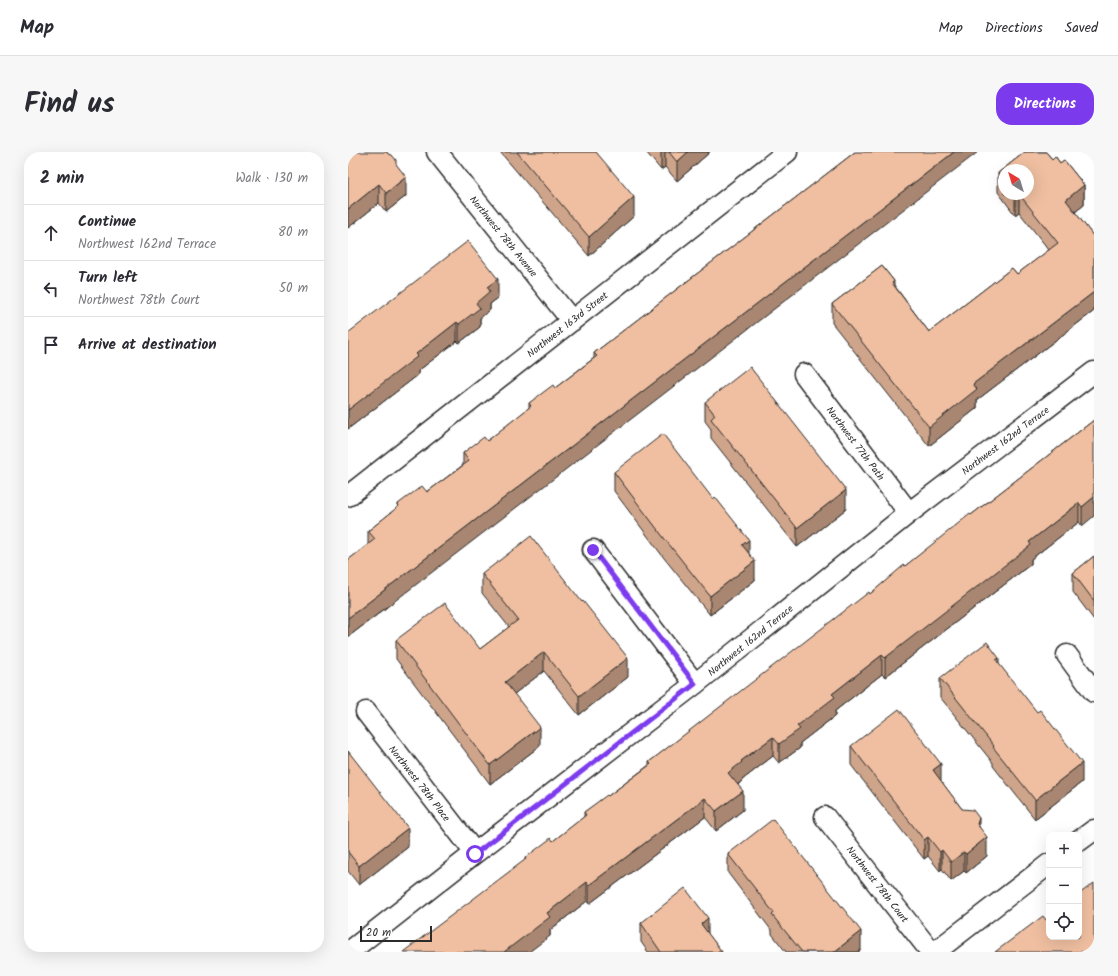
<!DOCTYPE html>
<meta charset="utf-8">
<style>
:root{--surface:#fff;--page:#f7f7f7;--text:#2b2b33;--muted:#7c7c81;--line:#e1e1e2;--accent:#7c3aed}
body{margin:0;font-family:Kalam,sans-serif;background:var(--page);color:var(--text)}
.controls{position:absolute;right:12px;bottom:12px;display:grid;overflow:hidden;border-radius:8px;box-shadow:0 4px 16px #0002}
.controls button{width:36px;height:36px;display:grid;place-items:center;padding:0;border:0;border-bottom:1px solid var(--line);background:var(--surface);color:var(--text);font:20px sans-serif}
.compass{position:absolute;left:650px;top:12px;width:36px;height:36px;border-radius:50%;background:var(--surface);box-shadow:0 4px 16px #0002;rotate:322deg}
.scale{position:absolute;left:12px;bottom:10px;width:72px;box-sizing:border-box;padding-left:4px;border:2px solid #2b2b2b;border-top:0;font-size:11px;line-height:14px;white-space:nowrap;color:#2b2b2b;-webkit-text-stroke:3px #fff;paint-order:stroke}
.stop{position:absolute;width:12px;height:12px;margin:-9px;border:3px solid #7c3aed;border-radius:50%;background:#fff}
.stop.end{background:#7c3aed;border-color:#fff;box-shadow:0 1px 4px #0008}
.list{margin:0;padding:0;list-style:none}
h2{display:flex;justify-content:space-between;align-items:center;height:52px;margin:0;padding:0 16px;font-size:17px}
h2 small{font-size:13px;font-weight:400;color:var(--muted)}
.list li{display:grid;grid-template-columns:26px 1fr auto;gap:12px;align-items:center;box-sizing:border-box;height:56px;padding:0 16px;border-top:1px solid var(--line)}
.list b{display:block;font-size:15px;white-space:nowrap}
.list p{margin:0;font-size:13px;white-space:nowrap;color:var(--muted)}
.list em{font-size:13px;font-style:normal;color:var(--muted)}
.icon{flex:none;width:22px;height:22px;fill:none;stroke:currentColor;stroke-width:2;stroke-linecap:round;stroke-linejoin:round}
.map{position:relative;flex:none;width:746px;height:800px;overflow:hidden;border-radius:16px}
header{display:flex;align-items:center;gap:24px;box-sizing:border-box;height:56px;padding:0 20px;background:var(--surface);border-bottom:1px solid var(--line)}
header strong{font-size:19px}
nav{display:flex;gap:22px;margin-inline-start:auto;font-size:14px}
.intro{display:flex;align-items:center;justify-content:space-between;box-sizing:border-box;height:96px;padding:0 24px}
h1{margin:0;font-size:28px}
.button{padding:10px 18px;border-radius:16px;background:var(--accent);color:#fff;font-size:14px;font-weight:700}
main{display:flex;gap:24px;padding:0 24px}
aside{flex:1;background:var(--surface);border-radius:16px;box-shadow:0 4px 16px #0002}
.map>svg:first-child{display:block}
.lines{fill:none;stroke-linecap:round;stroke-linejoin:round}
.street-casing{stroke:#2b2b2b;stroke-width:23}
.street{stroke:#fff;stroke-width:20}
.wall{fill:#cea48a;stroke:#2b2b2b;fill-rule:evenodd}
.shaded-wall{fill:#a88671;stroke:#2b2b2b}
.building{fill:#f0bfa1;stroke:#2b2b2b}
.route{stroke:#7c3aed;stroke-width:5}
.labels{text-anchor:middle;stroke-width:3;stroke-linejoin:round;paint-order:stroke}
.street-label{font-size:10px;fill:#2b2b2b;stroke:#fff}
</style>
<header>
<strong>Map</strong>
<nav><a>Map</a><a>Directions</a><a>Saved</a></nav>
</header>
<div class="intro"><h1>Find us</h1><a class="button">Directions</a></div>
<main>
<aside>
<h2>2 min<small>Walk · 130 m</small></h2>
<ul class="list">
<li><svg class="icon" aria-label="ahead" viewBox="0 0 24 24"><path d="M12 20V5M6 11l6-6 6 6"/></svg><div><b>Continue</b><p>Northwest 162nd Terrace</p></div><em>80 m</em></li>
<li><svg class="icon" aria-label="left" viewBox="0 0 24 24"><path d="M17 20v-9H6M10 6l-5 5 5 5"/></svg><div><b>Turn left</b><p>Northwest 78th Court</p></div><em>50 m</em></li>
<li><svg class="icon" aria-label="arrive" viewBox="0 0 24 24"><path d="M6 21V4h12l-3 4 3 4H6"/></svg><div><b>Arrive at destination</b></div></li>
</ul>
</aside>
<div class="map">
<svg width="746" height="800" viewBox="0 0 746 800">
<rect width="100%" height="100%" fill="#fff"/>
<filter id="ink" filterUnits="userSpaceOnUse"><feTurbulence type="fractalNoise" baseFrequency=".025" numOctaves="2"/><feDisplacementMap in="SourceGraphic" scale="8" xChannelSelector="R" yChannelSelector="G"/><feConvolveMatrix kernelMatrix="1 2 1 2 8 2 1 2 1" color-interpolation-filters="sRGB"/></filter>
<g filter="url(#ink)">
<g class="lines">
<defs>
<path id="street" d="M 89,0 L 224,169
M 456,222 L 561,361
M 0,344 L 439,0
M 245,398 L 347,532
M 719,503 L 746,540
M 18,560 L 127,701
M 477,665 L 583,800
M 731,689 L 746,678
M 1,800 L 127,701 L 347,532 L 561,361 L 746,220
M 587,800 L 701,712"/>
</defs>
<!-- street casing -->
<use href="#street" class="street-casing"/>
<!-- street -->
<use href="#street" class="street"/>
</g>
<!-- wall -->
<path class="wall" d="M 0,0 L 1,1 L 48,12 L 58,44 L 38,60 L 31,51 L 0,76 Z
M 152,0 L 248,0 L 286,64 L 241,104 Z
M 298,0 L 362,0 L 329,29 L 317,15 L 313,18 Z
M 507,0 L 38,456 L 0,485 L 0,408 L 20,393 L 20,379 L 50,355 L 50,352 L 79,340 L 115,313 L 115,301 L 139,289 L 181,256 L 181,251 L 207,236 L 246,206 L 246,201 Z
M 677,0 L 698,0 L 704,7 L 707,4 L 712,11 L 716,8 L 736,33 L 736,53 L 727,60 L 746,85 L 746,159 L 629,248 L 629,256 L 581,294 L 484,171 L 484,152 L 534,114 L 546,129 L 546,133 L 581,180 L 664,116 L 669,122 L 701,98 L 671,60 L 667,63 L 650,40 L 650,21 ZM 656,18 L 680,18 L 680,42 L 656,42 Z
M 150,146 L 142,152 L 142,158 L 132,166 L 132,175 L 111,191 L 109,189 L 70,219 L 70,223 L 0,277 L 0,181 Z
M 357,250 L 498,357 L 449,395 L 363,286 L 363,277 L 357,269 Z
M 746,268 L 734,374 L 731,370 L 683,407 L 683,412 L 537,525 L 534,522 L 487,559 L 487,564 L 452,591 L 452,596 L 431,611 L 425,604 L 394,628 L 394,629 L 390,633 L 395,658 L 368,679 L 357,665 L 241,752 L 239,749 L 202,778 L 202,784 L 177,708 L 177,706 L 205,689 L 236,665 L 236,660 L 260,644 L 301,613 L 301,610 L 522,442 L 557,414 L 623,363 Z
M 266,320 L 401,402 L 407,428 L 362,463 L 316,406 L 266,339 Z
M 746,404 L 746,468 L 725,440 L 725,421 Z
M 134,422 L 280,525 L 231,563 L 196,519 L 166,542 L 192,594 L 142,632 L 48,507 L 48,488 L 132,497 L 161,475 L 134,441 Z
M 651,512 L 734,630 L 687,667 L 645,614 L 645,611 L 592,545 L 592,526 Z
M 503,594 L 593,629 L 614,657 L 631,674 L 639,704 L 618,721 L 616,719 L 603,729 L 594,717 L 592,719 L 580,704 L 576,707 L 503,613 Z
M 0,599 L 60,695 L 11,733 L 0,719 Z
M 380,702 L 513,798 L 510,800 L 438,800 L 424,782 L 424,779 L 380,721 Z
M 293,771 L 360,782 L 374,800 L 300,800 L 293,790 Z"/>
<!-- shaded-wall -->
<path class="shaded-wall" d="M 313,0 L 317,0 L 317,15 L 313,18 Z
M 340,0 L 362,0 L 329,29 L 329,10 Z
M 606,0 L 630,0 L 0,485 L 0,466 Z
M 58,25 L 58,44 L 38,60 L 38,41 Z
M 31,32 L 31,51 L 0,76 L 0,57 Z
M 736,33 L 736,53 L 718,67 L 718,48 Z
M 670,42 L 671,42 L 671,60 L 667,63 L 667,44 Z
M 286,45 L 286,64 L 241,104 L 241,85 Z
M 150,127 L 150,146 L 142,152 L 142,158 L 132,166 L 132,175 L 111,191 L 111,172 L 139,135 Z
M 746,140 L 746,159 L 629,248 L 629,256 L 581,294 L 581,275 L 625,232 Z
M 109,170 L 109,189 L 70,219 L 70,223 L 0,277 L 0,258 L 68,202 Z
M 498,338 L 498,357 L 449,395 L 449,376 Z
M 746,345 L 746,364 L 734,374 L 734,355 Z
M 731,351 L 731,370 L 683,407 L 683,412 L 537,525 L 537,506 L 681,390 Z
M 401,388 L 401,407 L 394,393 Z
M 407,409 L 407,428 L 362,463 L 362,444 Z
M 196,500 L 196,519 L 157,549 L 157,530 Z
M 534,503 L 534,522 L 487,559 L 487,564 L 452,591 L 452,596 L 431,611 L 431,592 L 449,574 L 484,542 Z
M 280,506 L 280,525 L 231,563 L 231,544 Z
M 651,506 L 651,525 L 648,508 Z
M 192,575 L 192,594 L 142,632 L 142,613 Z
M 425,585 L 425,604 L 394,628 L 394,629 L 380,640 L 380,621 L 393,609 Z
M 734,611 L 734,630 L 687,667 L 687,648 Z
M 593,612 L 593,631 L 585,618 Z
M 395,639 L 395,658 L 368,679 L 368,659 Z
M 357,646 L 357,665 L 241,752 L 241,733 Z
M 631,666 L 631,685 L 629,672 Z
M 60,676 L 60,695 L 11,733 L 11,714 Z
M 580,685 L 580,704 L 576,707 L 576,688 Z
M 639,685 L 639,704 L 618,721 L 618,702 Z
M 594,698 L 594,717 L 592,719 L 592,700 Z
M 616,700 L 616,719 L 603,729 L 603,710 Z
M 239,730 L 239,749 L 202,778 L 202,784 L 181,800 L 156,800 L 199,761 Z
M 360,766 L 360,786 L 353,772 Z
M 513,779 L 513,798 L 510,800 L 486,800 Z"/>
<!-- building -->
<path class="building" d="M 0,0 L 1,1 L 2,0 L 39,0 L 40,2 L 44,3 L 48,8 L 48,12 L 58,25 L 38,41 L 31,32 L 0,57 Z
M 169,0 L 248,0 L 286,45 L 241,85 Z
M 321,0 L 340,0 L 329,10 Z
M 507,0 L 606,0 L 0,466 L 0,408 L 27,387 L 20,379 L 51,354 L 50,352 L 74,334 L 79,340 L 121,309 L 115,301 L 136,285 L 139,289 L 183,254 L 181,251 L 205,233 L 207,236 L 249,204 L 246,201 Z
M 677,0 L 698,0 L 704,7 L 707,4 L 712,11 L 716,8 L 736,33 L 718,48 L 746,85 L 746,140 L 625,232 L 629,237 L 581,275 L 484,152 L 534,114 L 546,129 L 544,131 L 581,180 L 664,116 L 669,122 L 710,91 L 671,42 L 680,42 L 680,18 L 656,18 L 656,29 L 650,21 Z
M 120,89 L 150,127 L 139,135 L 142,139 L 128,151 L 132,156 L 111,172 L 109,170 L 68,202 L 70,204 L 0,258 L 0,181 Z
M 402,215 L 498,338 L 449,376 L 363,267 L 367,263 L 357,250 Z
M 746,268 L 746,345 L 734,355 L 731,351 L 681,390 L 683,393 L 537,506 L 534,503 L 484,542 L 487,545 L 449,574 L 452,577 L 431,592 L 425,585 L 393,609 L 394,610 L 380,621 L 395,639 L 368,659 L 357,646 L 241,733 L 239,730 L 199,761 L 202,765 L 156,800 L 55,800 L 178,707 L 177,706 L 203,686 L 205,689 L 238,663 L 236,660 L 259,643 L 260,644 L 303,612 L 301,610 L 359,565 L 521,440 L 522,442 L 556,413 L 557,414 L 622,362 L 623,363 Z
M 315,282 L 365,347 L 367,345 L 401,388 L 394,393 L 407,409 L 362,444 L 316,386 L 266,320 Z
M 183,384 L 234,450 L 235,449 L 280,506 L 231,544 L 196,500 L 157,530 L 192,575 L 142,613 L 48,488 L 97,451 L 132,497 L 170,468 L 134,422 Z
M 746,404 L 746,449 L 725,421 Z
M 639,490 L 651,506 L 648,508 L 689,560 L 692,558 L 734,611 L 687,648 L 645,595 L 646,594 L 592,526 Z
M 551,557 L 593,612 L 585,618 L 614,657 L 625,658 L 631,666 L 629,672 L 639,685 L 618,702 L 616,700 L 603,710 L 594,698 L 592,700 L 580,685 L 576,688 L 503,594 Z
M 0,599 L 60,676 L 11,714 L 0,700 Z
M 425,667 L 513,779 L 486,800 L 454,800 L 424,763 L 426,761 L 380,702 Z
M 746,731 L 746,798 L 744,800 L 647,800 L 695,764 L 698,768 L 701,765 L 701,785 L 731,785 L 731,742 Z
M 337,736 L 360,766 L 353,772 L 374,800 L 313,800 L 293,771 Z"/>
</g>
<g class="lines" filter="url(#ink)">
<!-- route -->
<path class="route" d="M 127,702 L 347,532 L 245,398"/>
</g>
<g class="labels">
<!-- street labels -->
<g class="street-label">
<text transform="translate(156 84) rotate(51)" y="4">Northwest 78th Avenue</text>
<text transform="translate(219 172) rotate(-38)" y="4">Northwest 163rd Street</text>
<text transform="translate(657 288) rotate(-37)" y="4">Northwest 162nd Terrace</text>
<text transform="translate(508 291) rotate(53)" y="4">Northwest 77th Path</text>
<text transform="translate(402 488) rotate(-39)" y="4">Northwest 162nd Terrace</text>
<text transform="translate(72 631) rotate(52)" y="4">Northwest 78th Place</text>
<text transform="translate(530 732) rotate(52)" y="4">Northwest 78th Court</text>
</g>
</g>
</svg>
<div class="controls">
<button>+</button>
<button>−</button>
<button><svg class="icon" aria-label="locate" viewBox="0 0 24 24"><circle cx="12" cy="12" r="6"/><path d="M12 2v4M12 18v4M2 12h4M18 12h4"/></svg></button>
</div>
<svg class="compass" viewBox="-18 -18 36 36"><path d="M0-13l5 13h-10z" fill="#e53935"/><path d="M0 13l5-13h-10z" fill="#7c7c81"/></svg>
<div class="scale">20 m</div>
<div class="stop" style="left:127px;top:702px"></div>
<div class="stop end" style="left:245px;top:398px"></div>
</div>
</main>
